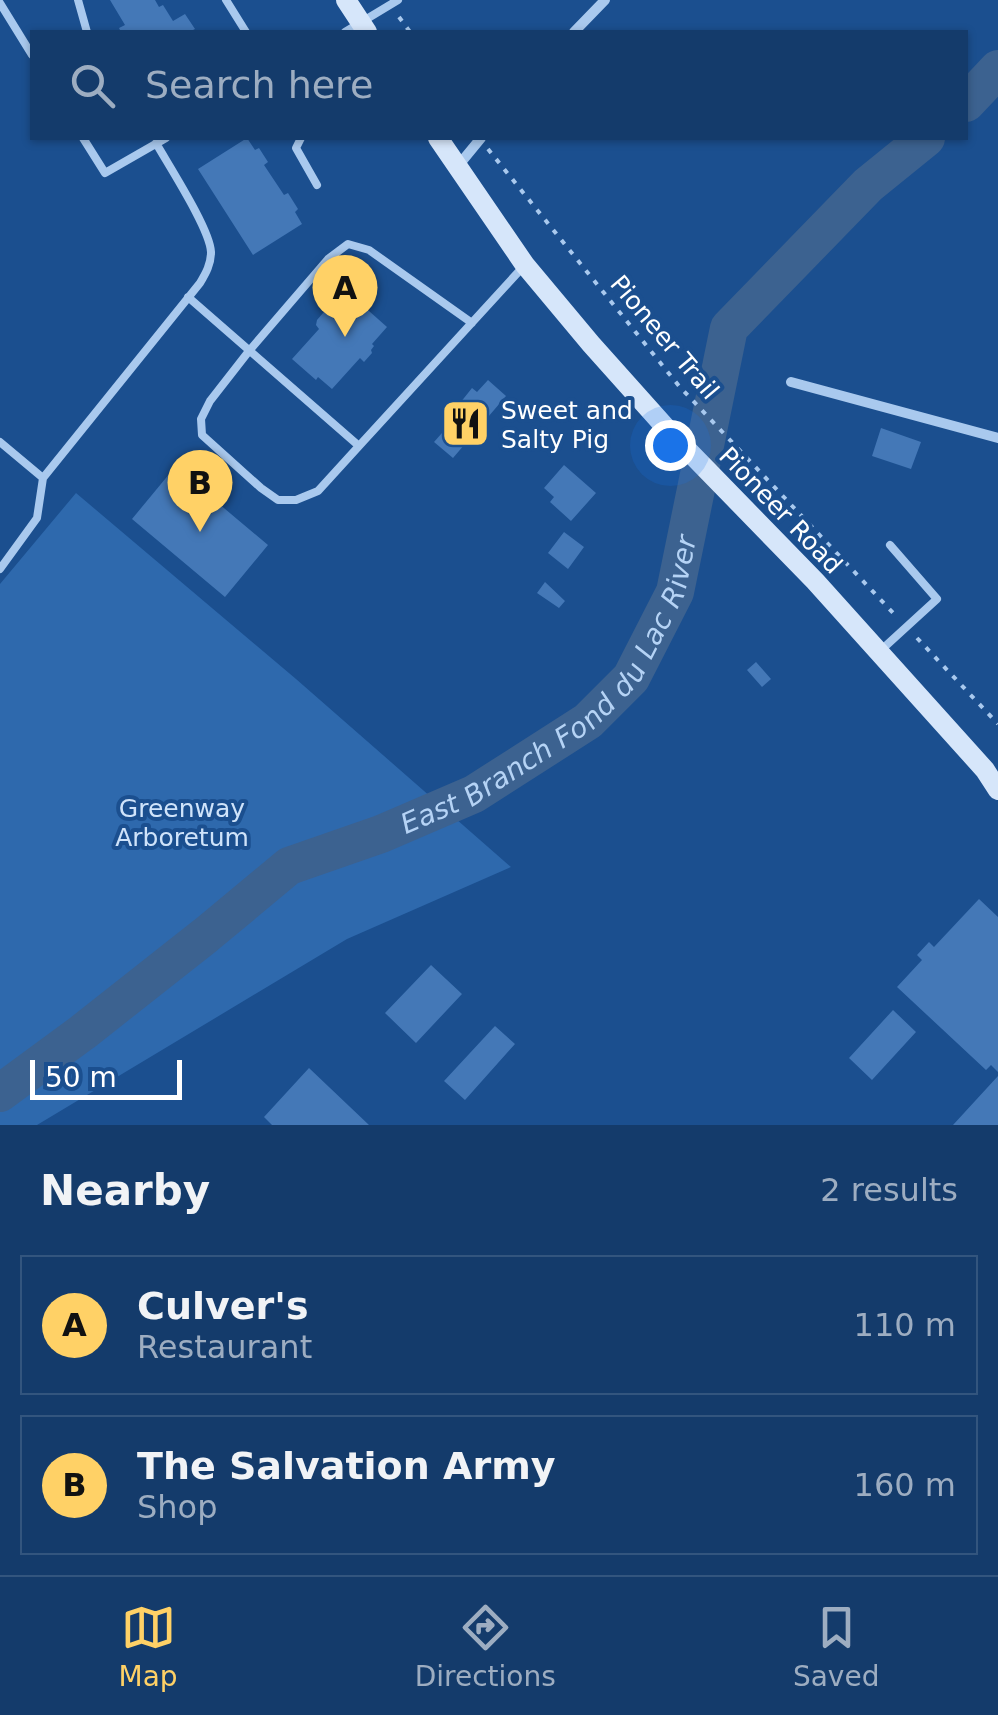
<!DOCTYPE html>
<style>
:root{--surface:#143b6b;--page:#1d4271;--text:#f1f3f6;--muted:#9dadc1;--line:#33557e;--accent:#ffd166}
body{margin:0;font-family:"DejaVu Sans",sans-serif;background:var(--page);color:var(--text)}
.scale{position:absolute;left:30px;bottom:25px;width:152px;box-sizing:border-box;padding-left:10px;border:5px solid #fff;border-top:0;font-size:28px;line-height:35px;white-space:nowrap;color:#fff;-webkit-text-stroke:8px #1b4f8f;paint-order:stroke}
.you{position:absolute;left:670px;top:445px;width:35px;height:35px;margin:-25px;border:8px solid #fff;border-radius:50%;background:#1a73e8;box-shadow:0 0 0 15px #1a73e833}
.badge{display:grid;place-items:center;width:65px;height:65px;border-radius:50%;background:var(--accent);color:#111;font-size:32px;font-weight:700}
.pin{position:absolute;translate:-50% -82px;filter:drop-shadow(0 2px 5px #0008)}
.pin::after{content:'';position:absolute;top:52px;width:35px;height:30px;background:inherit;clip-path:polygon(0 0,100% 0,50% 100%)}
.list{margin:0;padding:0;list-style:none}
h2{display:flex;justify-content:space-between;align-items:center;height:130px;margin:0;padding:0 40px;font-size:42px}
h2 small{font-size:32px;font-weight:400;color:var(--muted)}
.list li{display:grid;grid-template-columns:65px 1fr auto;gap:30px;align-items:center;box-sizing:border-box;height:140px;margin:0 20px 20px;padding:0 20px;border:2px solid var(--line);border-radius:0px}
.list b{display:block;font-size:38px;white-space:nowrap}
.list p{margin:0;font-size:32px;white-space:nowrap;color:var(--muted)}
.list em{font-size:32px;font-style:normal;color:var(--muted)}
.icon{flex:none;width:55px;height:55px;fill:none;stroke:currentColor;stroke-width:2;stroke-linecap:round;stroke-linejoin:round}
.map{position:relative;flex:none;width:998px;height:1125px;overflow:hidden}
.search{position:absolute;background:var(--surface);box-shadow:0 2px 8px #0004;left:30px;right:30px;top:30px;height:110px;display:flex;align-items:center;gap:25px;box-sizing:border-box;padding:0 35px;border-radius:0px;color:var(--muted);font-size:38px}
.sheet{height:450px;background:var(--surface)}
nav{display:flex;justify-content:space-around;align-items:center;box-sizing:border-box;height:140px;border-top:2px solid var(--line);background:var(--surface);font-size:28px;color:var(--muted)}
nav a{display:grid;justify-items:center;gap:5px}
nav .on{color:var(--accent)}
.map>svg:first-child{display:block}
.green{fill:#2e69ad}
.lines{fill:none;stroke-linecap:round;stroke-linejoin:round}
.river{stroke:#3c6290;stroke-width:38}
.building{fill:#4478b7}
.path{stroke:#a9c9ee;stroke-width:4;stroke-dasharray:5 8;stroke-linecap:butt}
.lane{stroke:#a9c9ee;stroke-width:8}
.street{stroke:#a9c9ee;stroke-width:10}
.secondary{stroke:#d6e6fa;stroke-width:20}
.labels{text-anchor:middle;stroke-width:8;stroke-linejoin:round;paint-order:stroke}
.street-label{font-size:25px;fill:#fff;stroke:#1b4f8f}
.poi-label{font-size:25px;fill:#fff;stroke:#1b4f8f;text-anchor:start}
.park-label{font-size:25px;fill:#cfe3fa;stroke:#1b4f8f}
.water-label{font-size:28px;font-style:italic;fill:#b5d3f5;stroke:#1b4f8f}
</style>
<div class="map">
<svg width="998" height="1125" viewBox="0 0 998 1125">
<rect width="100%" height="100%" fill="#1b4f8f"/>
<!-- green -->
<path class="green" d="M 76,493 L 296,679 L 511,867 L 347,939 L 37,1125 L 0,1125 L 0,584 Z"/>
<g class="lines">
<!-- river -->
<g class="river">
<path d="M 966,103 L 998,69"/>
<path id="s1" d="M 0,1093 L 83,1032 L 206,935 L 289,866 L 381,834 L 474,794 L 588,721 L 631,678 L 675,592 L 729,328 L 868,185 L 926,138"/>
</g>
</g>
<!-- building -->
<path class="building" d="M 110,0 L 155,0 L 159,7 L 163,5 L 173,21 L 185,14 L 195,29 L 189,32 L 121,32 L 119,28 L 125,25 Z
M 247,138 L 255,150 L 259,148 L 268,162 L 264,165 L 284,195 L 288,193 L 298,209 L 295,212 L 302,224 L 253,255 L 198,169 Z
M 351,295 L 387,327 L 372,344 L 374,346 L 371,350 L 372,353 L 364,362 L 360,358 L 332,389 L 318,377 L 316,380 L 292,359 L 319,329 L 316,325 L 317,320 L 329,306 L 336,312 Z
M 488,380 L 506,396 L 453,458 L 434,442 L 465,407 L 460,403 L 472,388 L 477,392 Z
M 881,428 L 921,442 L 911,469 L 872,456 Z
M 564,465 L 596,493 L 571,521 L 550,502 L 554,497 L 544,488 Z
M 175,467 L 268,545 L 225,597 L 132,519 Z
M 564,532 L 584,547 L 568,569 L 548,553 Z
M 545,582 L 565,601 L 559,608 L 537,593 Z
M 756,662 L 771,679 L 762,687 L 747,670 Z
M 979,899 L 998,917 L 998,1072 L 991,1065 L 986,1070 L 897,987 L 922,960 L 917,955 L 929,942 L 934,947 Z
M 431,965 L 462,994 L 416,1043 L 385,1013 Z
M 893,1010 L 916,1032 L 872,1080 L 849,1058 Z
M 495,1026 L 515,1044 L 465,1100 L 444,1081 Z
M 309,1068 L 369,1125 L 272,1125 L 264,1117 Z
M 998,1076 L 998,1125 L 953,1125 Z"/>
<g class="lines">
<!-- path -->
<path class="path" d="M 399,17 L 410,32
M 488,149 L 679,386 L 896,616
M 917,638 L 998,724"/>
<!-- lane -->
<path class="lane" d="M 78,0 L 87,32
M 226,0 L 246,32
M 0,3 L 32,55
M 345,32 L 398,0
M 83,138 L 105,173 L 166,138
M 301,138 L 296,148 L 317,185
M 188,297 L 359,446 L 522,268
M 0,442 L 43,478
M 359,446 L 318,491 L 296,500 L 278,500 L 261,488 L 202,435 L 201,419 L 210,401 L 249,351 L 328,259 L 348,244 L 369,250 L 472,323
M 0,569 L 37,518 L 43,478 L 200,283 C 206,273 211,264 211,252 C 210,229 169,166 156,143
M 879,652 L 937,599 L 890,545"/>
<!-- street -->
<path class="street" d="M 574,32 L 605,0
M 458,166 L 481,138
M 791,382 L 998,438"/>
<!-- secondary -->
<path class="secondary" d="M 346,0 L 367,32
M 438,138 L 525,265 L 591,344 L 667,429 L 815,581 L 985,770 L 998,790"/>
</g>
<!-- icons -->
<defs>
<symbol id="restaurant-square" viewBox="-11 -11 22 22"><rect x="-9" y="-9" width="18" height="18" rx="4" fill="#ffd166" stroke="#1b4f8f"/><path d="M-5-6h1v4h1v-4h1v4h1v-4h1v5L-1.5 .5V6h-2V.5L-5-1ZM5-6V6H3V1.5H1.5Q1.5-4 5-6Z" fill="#111"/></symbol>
</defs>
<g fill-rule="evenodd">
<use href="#restaurant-square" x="438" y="396" width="55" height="55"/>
</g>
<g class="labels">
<!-- street labels -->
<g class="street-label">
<text transform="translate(665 337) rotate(50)" y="9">Pioneer Trail</text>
<text transform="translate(781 510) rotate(46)" y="9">Pioneer Road</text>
</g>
<!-- poi labels -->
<g class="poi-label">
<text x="501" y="419">Sweet and<tspan x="501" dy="29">Salty Pig</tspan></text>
</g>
<!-- park labels -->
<g class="park-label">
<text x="182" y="817">Greenway<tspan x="182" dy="29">Arboretum</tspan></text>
</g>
<!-- water labels -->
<g class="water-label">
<text dy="10" stroke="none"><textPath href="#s1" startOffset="702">East Branch Fond du Lac River</textPath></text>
</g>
</g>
</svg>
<div class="scale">50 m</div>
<div class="you"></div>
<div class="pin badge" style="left:345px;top:337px">A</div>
<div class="pin badge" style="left:200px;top:532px">B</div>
<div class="search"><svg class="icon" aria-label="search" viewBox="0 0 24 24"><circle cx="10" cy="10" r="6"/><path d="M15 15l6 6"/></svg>Search here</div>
</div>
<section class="sheet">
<h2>Nearby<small>2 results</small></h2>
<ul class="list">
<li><span class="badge">A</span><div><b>Culver's</b><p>Restaurant</p></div><em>110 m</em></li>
<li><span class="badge">B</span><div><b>The Salvation Army</b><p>Shop</p></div><em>160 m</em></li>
</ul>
</section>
<nav>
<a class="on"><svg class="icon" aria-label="map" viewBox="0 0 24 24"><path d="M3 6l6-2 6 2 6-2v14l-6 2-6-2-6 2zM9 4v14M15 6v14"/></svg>Map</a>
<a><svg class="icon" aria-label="directions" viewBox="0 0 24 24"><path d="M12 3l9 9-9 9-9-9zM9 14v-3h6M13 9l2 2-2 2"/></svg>Directions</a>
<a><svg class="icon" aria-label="saved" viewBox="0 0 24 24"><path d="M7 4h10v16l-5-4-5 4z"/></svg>Saved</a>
</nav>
